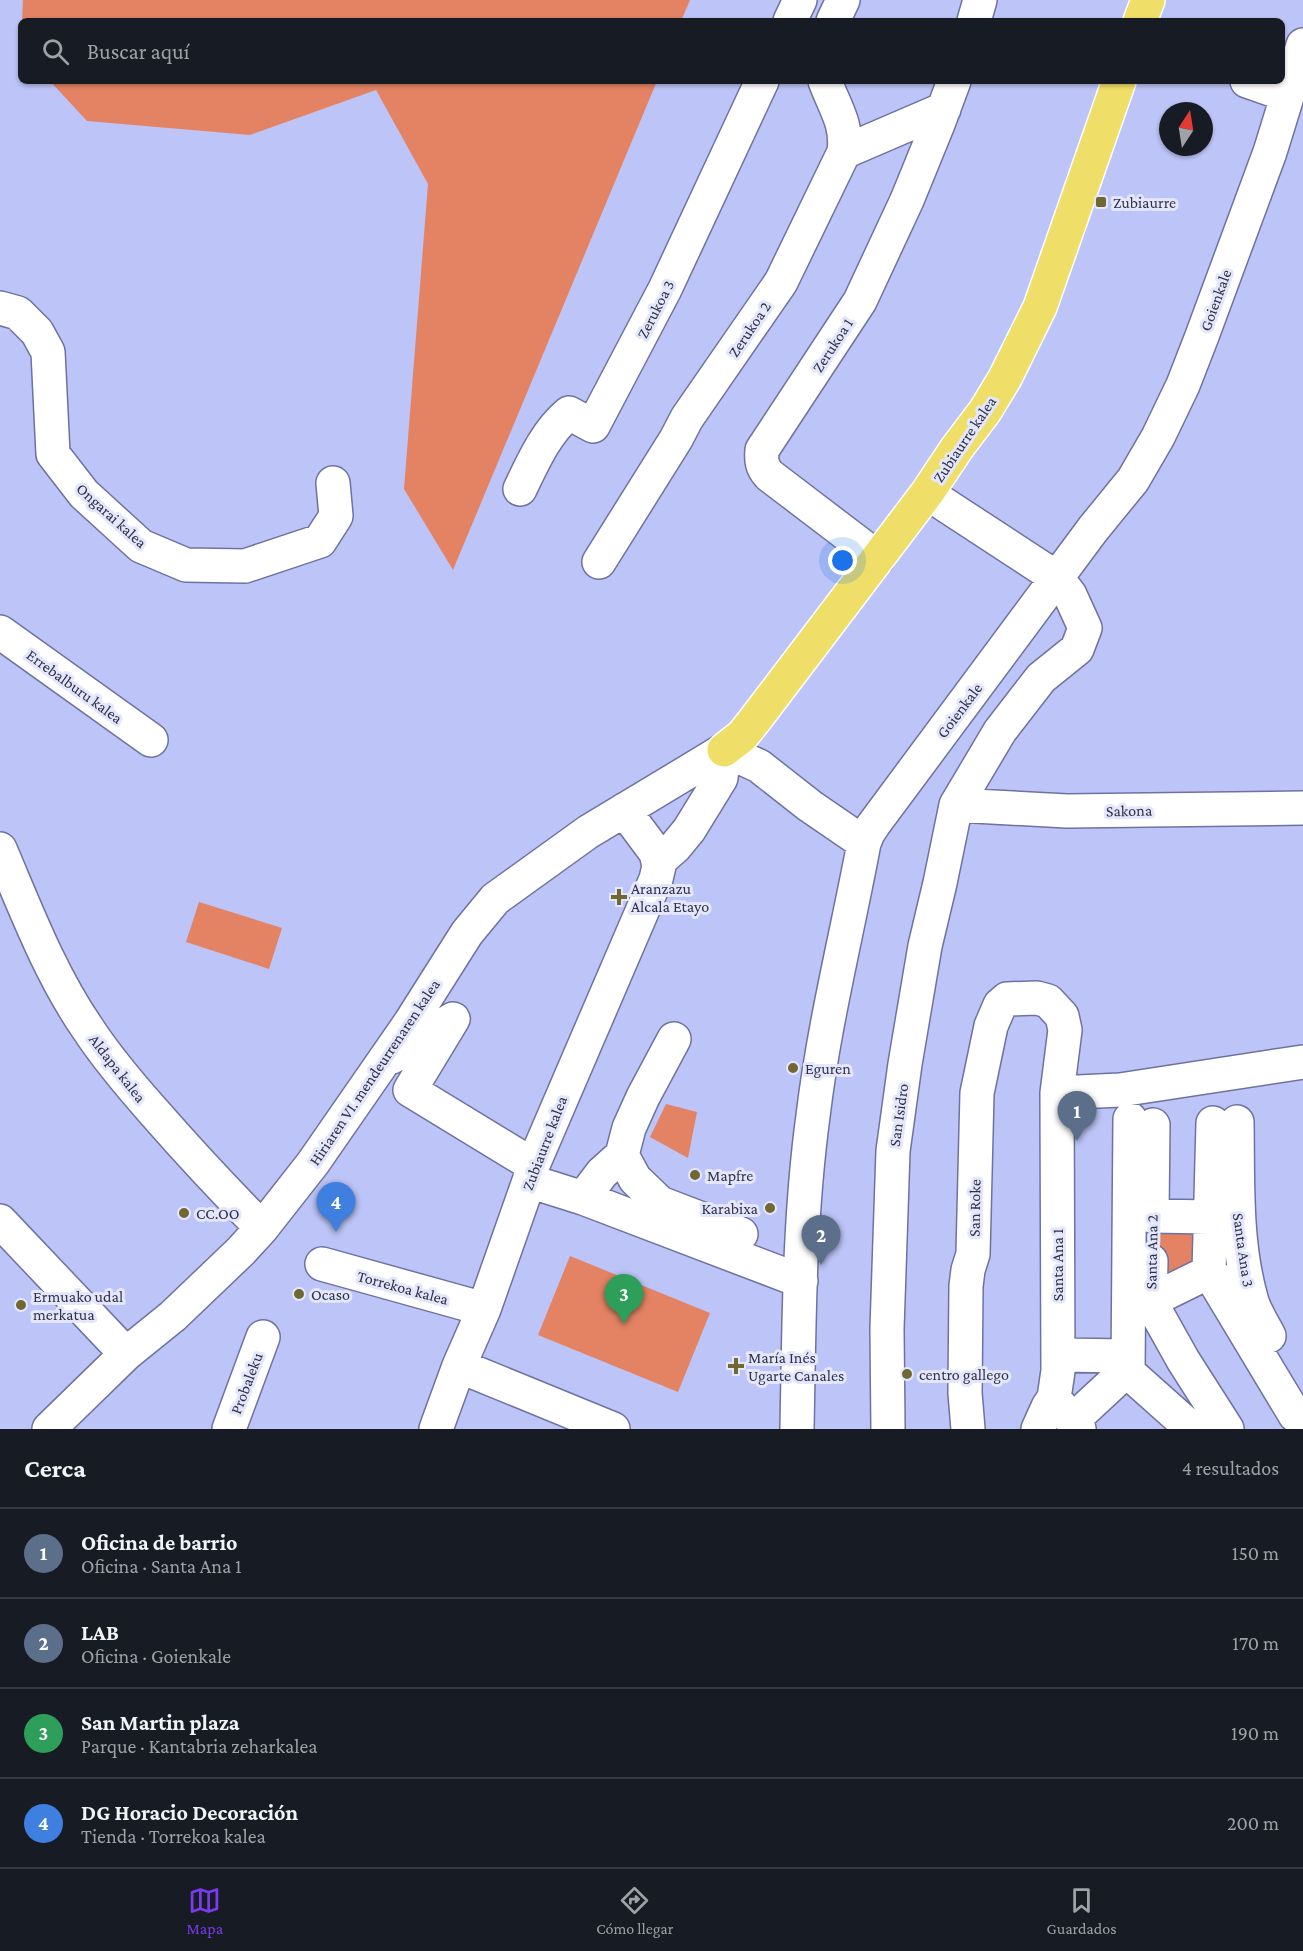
<!DOCTYPE html>
<html lang="es">
<meta charset="utf-8">
<style>
:root{--surface:#171b24;--page:#20242c;--text:#f1f3f6;--muted:#9ea1a6;--line:#363941;--accent:#7c3aed}
body{margin:0;font-family:"Crimson Pro",serif;background:var(--page);color:var(--text)}
.compass{position:absolute;left:1159px;top:102px;width:54px;height:54px;border-radius:50%;background:var(--surface);box-shadow:0 2px 4px #0004;rotate:12deg}
.you{position:absolute;left:843px;top:561px;width:21px;height:21px;margin:-15px;border:4px solid #fff;border-radius:50%;background:#1a73e8;box-shadow:0 0 0 9px #1a73e833}
.badge{display:grid;place-items:center;width:39px;height:39px;border-radius:50%;background:var(--accent);color:#fff;font-size:20px;font-weight:700}
.pin{position:absolute;translate:-50% -50px;filter:drop-shadow(0 2px 3px #0008)}
.pin::after{content:'';position:absolute;top:32px;width:21px;height:18px;background:inherit;clip-path:polygon(0 0,100% 0,50% 100%)}
.list{margin:0;padding:0;list-style:none}
h2{display:flex;justify-content:space-between;align-items:center;height:78px;margin:0;padding:0 24px;font-size:26px}
h2 small{font-size:20px;font-weight:400;color:var(--muted)}
.list li{display:grid;grid-template-columns:39px 1fr auto;gap:18px;align-items:center;box-sizing:border-box;height:90px;padding:0 24px;border-top:2px solid var(--line)}
.list b{display:block;font-size:22px;white-space:nowrap}
.list p{margin:0;font-size:20px;white-space:nowrap;color:var(--muted)}
.list em{font-size:20px;font-style:normal;color:var(--muted)}
.icon{flex:none;width:33px;height:33px;fill:none;stroke:currentColor;stroke-width:2;stroke-linecap:round;stroke-linejoin:round}
.map{position:relative;flex:none;width:1303px;height:1429px;overflow:hidden}
.search{position:absolute;background:var(--surface);box-shadow:0 2px 4px #0004;left:18px;right:18px;top:18px;height:66px;display:flex;align-items:center;gap:15px;box-sizing:border-box;padding:0 21px;border-radius:9px;color:var(--muted);font-size:22px}
.sheet{height:438px;background:var(--surface)}
nav{display:flex;justify-content:space-around;align-items:center;box-sizing:border-box;height:84px;border-top:2px solid var(--line);background:var(--surface);font-size:16px;color:var(--muted)}
nav a{display:grid;justify-items:center;gap:3px}
nav .on{color:var(--accent)}
.map>svg:first-child{display:block}
.green{fill:#e38364}
.lines{fill:none;stroke-linecap:round;stroke-linejoin:round}
.minor-casing{stroke:#6d73a1;stroke-width:36}
.major-casing{stroke:#fff;stroke-width:36}
.minor{stroke:#fff;stroke-width:33}
.major{stroke:#efde67;stroke-width:33}
.poi-dot{fill:#716733;stroke:#e4e7fc;stroke-width:2}
.labels{text-anchor:middle;stroke-width:6;stroke-linejoin:round;paint-order:stroke}
.poi-label{font-size:16px;fill:#2f3246;stroke:#e4e7fc;text-anchor:start}
.street-label{font-size:16px;fill:#2f3246;stroke:#e4e7fc}
</style>
<div class="map">
<svg width="1303" height="1429" viewBox="0 0 1303 1429">
<rect width="100%" height="100%" fill="#bdc4f7"/>
<!-- green -->
<path class="green" d="M 23,0 L 690,0 L 681,21 L 22,21 Z
M 50,81 L 657,81 L 453,570 L 404,489 L 428,184 L 376,90 L 250,135 L 87,121 Z
M 199,902 L 282,928 L 269,969 L 186,942 Z
M 666,1104 L 697,1112 L 688,1158 L 650,1137 Z
M 1158,1222 L 1204,1223 L 1205,1265 L 1158,1290 Z
M 570,1256 L 710,1313 L 678,1392 L 538,1335 Z"/>
<g class="lines">
<defs>
<path id="minor" d="M 790,21 L 800,0
M 833,21 L 843,0
M 974,21 L 980,0
M 1247,81 L 1287,95
M 844,152 L 944,109
M 0,308 L 18,313 L 37,332 L 48,352 L 53,454 L 84,494 L 141,546 L 186,565 L 245,566 L 320,541 L 336,516 L 333,483
M 520,489 C 533,462 546,432 569,413 L 593,426 L 665,289 L 762,81
M 878,558 L 769,475 C 762,467 761,461 762,450 L 860,301 L 907,200 L 938,124 L 954,81
M 599,562 L 676,439 L 687,418 L 781,282 L 844,152 C 848,124 834,106 825,81
M 0,632 L 151,740
M 724,750 L 759,766 L 810,806 L 864,843
M 956,805 L 1067,811 L 1303,808
M 0,849 C 26,910 50,974 88,1029 C 107,1058 130,1085 153,1111 C 188,1151 224,1190 262,1228
M 659,861 L 675,847 L 689,830 L 721,778 L 724,750
M 392,1057 L 453,1019 L 410,1090 L 533,1165
M 1057,1093 L 1120,1090 L 1303,1062
M 1130,1119 L 1128,1372 L 1192,1429
M 1237,1122 C 1238,1181 1235,1241 1251,1298 C 1254,1311 1263,1324 1269,1336
M 1213,1123 L 1209,1272 L 1295,1415
M 622,1155 L 635,1179 L 660,1203 L 741,1234
M 529,1181 L 583,1198 L 801,1281
M 583,1198 L 602,1173 L 622,1155 L 629,1128 L 643,1097 L 674,1039
M 1152,1212 L 1153,1125
M 1152,1216 L 1210,1217
M 0,1221 L 126,1354
M 1151,1261 L 1150,1301 L 1183,1360 L 1227,1429
M 322,1264 L 484,1309
M 1150,1301 L 1209,1272 L 1225,1286
M 1058,1355 L 1128,1356
M 459,1366 L 613,1429
M 1072,1421 L 1128,1369
M 49,1429 L 126,1354 L 173,1316 L 241,1251 L 262,1228 L 313,1163 L 410,1023 L 467,933 L 495,899 L 588,832 L 724,750
M 229,1429 L 263,1337
M 436,1429 L 459,1366 L 484,1309 L 529,1181 L 533,1165 L 656,879 L 659,866 L 656,853 L 624,810
M 797,1429 C 799,1325 799,1219 813,1116 C 824,1024 847,934 864,843 L 868,833 L 874,824 L 1093,529 L 1133,480 L 1158,437 L 1183,385 L 1202,336 L 1270,152 L 1303,45
M 888,1429 L 887,1329 L 893,1151 L 905,1064 L 925,946 L 940,883 L 956,805 L 1000,731 L 1041,678 L 1077,649 L 1085,628 L 1070,595 L 1057,578 L 927,493
M 968,1429 L 965,1393 L 966,1286 L 968,1270 L 973,1254 L 977,1093 L 991,1026 L 1000,1005 L 1007,999 L 1037,998 L 1048,1001 L 1062,1016 L 1065,1030 L 1057,1093 L 1058,1371 L 1054,1398 L 1079,1429
M 1038,1429 L 1048,1407 L 1054,1398"/>
<path id="major" d="M 1140,21 L 1148,0
M 724,750 L 742,736 L 754,721 L 927,493 L 957,448 L 985,411 L 1005,378 L 1040,307 L 1119,81"/>
</defs>
<!-- minor casing -->
<use href="#minor" class="minor-casing"/>
<!-- major casing -->
<use href="#major" class="major-casing"/>
<!-- minor -->
<use href="#minor" class="minor"/>
<!-- major -->
<use href="#major" class="major"/>
</g>
<!-- markers -->
<g class="poi-dot">
<rect x="1095" y="196" width="12" height="12" rx="3"/>
<path d="M616 888h6v6h6v6h-6v6h-6v-6h-6v-6h6z"/>
<circle cx="793" cy="1068" r="6"/>
<circle cx="695" cy="1175" r="6"/>
<circle cx="770" cy="1208" r="6"/>
<circle cx="184" cy="1213" r="6"/>
<circle cx="299" cy="1294" r="6"/>
<circle cx="21" cy="1305" r="6"/>
<path d="M733 1357h6v6h6v6h-6v6h-6v-6h-6v-6h6z"/>
<circle cx="907" cy="1374" r="6"/>
</g>
<g class="labels">
<!-- poi labels -->
<g class="poi-label">
<text x="1113" y="208">Zubiaurre</text>
<text x="631" y="894">Aranzazu<tspan x="631" dy="18">Alcala Etayo</tspan></text>
<text x="805" y="1074">Eguren</text>
<text x="707" y="1181">Mapfre</text>
<text x="758" y="1214" text-anchor="end">Karabixa</text>
<text x="196" y="1219">CC.OO</text>
<text x="311" y="1300">Ocaso</text>
<text x="33" y="1302">Ermuako udal<tspan x="33" dy="18">merkatua</tspan></text>
<text x="748" y="1363">María Inés<tspan x="748" dy="18">Ugarte Canales</tspan></text>
<text x="919" y="1380">centro gallego</text>
</g>
<!-- street labels -->
<g class="street-label">
<text transform="translate(1215 300) rotate(-70)" y="6">Goienkale</text>
<text transform="translate(655 309) rotate(-63)" y="6">Zerukoa 3</text>
<text transform="translate(749 329) rotate(-56)" y="6">Zerukoa 2</text>
<text transform="translate(832 345) rotate(-57)" y="6">Zerukoa 1</text>
<text transform="translate(964 439) rotate(-56)" y="6">Zubiaurre kalea</text>
<text transform="translate(112 515) rotate(42)" y="6">Ongarai kalea</text>
<text transform="translate(75 686) rotate(36)" y="6">Errebalburu kalea</text>
<text transform="translate(959 710) rotate(-53)" y="6">Goienkale</text>
<text transform="translate(1129 810) rotate(-1)" y="6">Sakona</text>
<text transform="translate(118 1068) rotate(52)" y="6">Aldapa kalea</text>
<text transform="translate(374 1072) rotate(-56)" y="6">Hiriaren VI. mendeurrenaren kalea</text>
<text transform="translate(898 1115) rotate(-82)" y="6">San Isidro</text>
<text transform="translate(544 1143) rotate(-69)" y="6">Zubiaurre kalea</text>
<text transform="translate(974 1208) rotate(-89)" y="6">San Roke</text>
<text transform="translate(1244 1250) rotate(82)" y="6">Santa Ana 3</text>
<text transform="translate(1151 1252) rotate(-89)" y="6">Santa Ana 2</text>
<text transform="translate(1057 1265) rotate(-90)" y="6">Santa Ana 1</text>
<text transform="translate(403 1287) rotate(15)" y="6">Torrekoa kalea</text>
<text transform="translate(246 1383) rotate(-69)" y="6">Probaleku</text>
</g>
</g>
</svg>
<svg class="compass" viewBox="-18 -18 36 36"><path d="M0-13l5 13h-10z" fill="#e53935"/><path d="M0 13l5-13h-10z" fill="#9ea1a6"/></svg>
<div class="you"></div>
<div class="pin badge" style="left:1077px;top:1141px;background:#5c6f8a">1</div>
<div class="pin badge" style="left:821px;top:1265px;background:#5c6f8a">2</div>
<div class="pin badge" style="left:624px;top:1324px;background:#2e9e5b">3</div>
<div class="pin badge" style="left:336px;top:1232px;background:#3f7fe0">4</div>
<div class="search"><svg class="icon" aria-label="search" viewBox="0 0 24 24"><circle cx="10" cy="10" r="6"/><path d="M15 15l6 6"/></svg>Buscar aquí</div>
</div>
<section class="sheet">
<h2>Cerca<small>4 resultados</small></h2>
<ul class="list">
<li><span class="badge" style="background:#5c6f8a">1</span><div><b>Oficina de barrio</b><p>Oficina · Santa Ana 1</p></div><em>150 m</em></li>
<li><span class="badge" style="background:#5c6f8a">2</span><div><b>LAB</b><p>Oficina · Goienkale</p></div><em>170 m</em></li>
<li><span class="badge" style="background:#2e9e5b">3</span><div><b>San Martin plaza</b><p>Parque · Kantabria zeharkalea</p></div><em>190 m</em></li>
<li><span class="badge" style="background:#3f7fe0">4</span><div><b>DG Horacio Decoración</b><p>Tienda · Torrekoa kalea</p></div><em>200 m</em></li>
</ul>
</section>
<nav>
<a class="on"><svg class="icon" aria-label="map" viewBox="0 0 24 24"><path d="M3 6l6-2 6 2 6-2v14l-6 2-6-2-6 2zM9 4v14M15 6v14"/></svg>Mapa</a>
<a><svg class="icon" aria-label="directions" viewBox="0 0 24 24"><path d="M12 3l9 9-9 9-9-9zM9 14v-3h6M13 9l2 2-2 2"/></svg>Cómo llegar</a>
<a><svg class="icon" aria-label="saved" viewBox="0 0 24 24"><path d="M7 4h10v16l-5-4-5 4z"/></svg>Guardados</a>
</nav>
